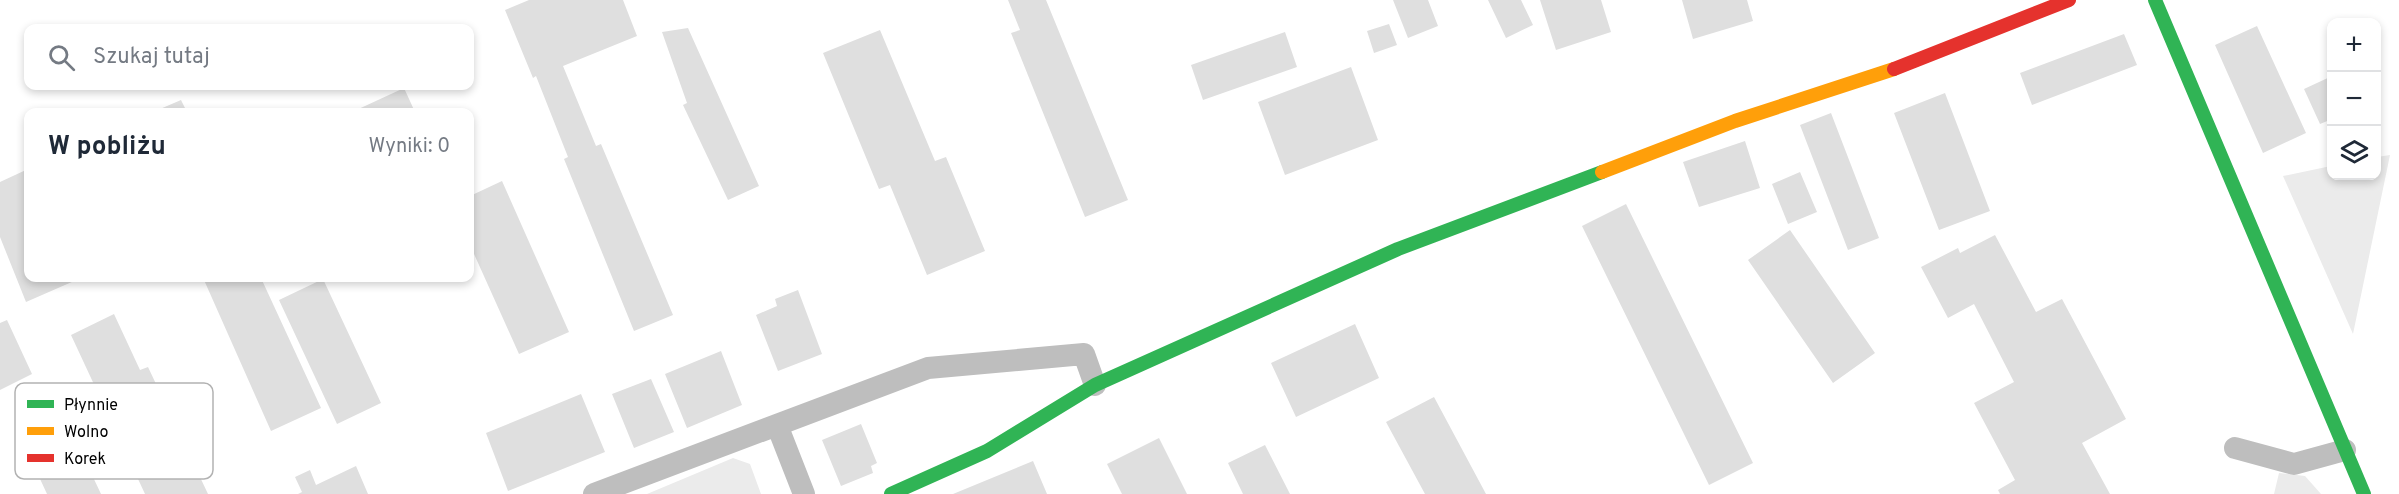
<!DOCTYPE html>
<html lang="pl">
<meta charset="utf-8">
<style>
:root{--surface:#fff;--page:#f6f6f7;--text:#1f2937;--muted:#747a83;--line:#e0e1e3}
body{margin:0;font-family:Overpass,sans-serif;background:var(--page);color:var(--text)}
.controls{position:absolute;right:18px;top:18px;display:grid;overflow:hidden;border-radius:12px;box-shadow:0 3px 9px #0003}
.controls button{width:54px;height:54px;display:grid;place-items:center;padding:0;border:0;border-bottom:2px solid var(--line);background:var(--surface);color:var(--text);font:30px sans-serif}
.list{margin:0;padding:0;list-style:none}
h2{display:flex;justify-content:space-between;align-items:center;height:78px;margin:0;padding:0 24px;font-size:26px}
h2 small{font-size:20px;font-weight:400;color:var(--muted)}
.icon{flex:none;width:33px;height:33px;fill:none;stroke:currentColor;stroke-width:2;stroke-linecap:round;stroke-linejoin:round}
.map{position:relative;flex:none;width:2399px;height:494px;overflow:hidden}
.search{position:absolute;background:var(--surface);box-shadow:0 3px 9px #0003;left:24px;top:24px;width:450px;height:66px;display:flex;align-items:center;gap:15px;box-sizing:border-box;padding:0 21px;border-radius:12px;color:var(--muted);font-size:22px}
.panel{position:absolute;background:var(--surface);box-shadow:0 3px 9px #0003;left:24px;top:108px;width:450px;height:174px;border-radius:12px}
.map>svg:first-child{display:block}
.green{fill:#ebebeb}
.building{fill:#dfdfdf}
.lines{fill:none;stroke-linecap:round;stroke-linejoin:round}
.lane{stroke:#bebebe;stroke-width:22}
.fast{stroke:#30b455;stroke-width:14}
.slow{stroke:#ff9f0a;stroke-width:14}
.jam{stroke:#e5322d;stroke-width:14}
.key{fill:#fff;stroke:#b2b2b2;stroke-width:1.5}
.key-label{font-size:16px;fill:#000}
</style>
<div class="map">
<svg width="2399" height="494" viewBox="0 0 2399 494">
<rect width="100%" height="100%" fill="#fff"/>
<!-- green -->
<path class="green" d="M 2390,155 L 2353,334 L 2283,176 L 2331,166 L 2332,176 L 2376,176 L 2377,157 Z
M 733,458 L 750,464 L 761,494 L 647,494 Z
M 2279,473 L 2305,476 L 2321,494 L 2274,494 Z"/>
<!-- building -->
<path class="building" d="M 529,0 L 623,0 L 637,36 L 563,66 L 596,146 L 601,144 L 673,315 L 634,331 L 564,159 L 568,157 L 536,76 L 533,78 L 505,10 Z
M 1008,0 L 1046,0 L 1128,200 L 1085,217 L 1011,33 L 1020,30 Z
M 1393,0 L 1428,0 L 1438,26 L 1408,38 Z
M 1488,0 L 1521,0 L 1533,25 L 1506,38 Z
M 1540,0 L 1601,0 L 1611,32 L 1556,50 Z
M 1682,0 L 1747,0 L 1753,21 L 1693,39 Z
M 1389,24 L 1397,45 L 1374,53 L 1367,31 Z
M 2257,26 L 2306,133 L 2263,153 L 2215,45 Z
M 688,28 L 759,186 L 728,200 L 683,105 L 687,103 L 662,32 Z
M 880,30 L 935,161 L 946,157 L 985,251 L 927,275 L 890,185 L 879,189 L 823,53 Z
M 1285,32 L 1297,67 L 1203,100 L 1191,65 Z
M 2124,34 L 2137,65 L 2032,105 L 2020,73 Z
M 1351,67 L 1378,140 L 1285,175 L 1258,102 Z
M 2332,76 L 2332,119 L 2320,124 L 2304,89 Z
M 404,88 L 415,112 L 352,112 Z
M 1945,93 L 1990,211 L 1939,230 L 1894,113 Z
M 181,100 L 187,112 L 153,112 Z
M 1831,113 L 1879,238 L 1848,250 L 1800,125 Z
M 1745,141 L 1760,188 L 1699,207 L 1683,162 Z
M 28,169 L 28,278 L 81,278 L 26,302 L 0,237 L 0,182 Z
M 1800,172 L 1817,212 L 1788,224 L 1772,184 Z
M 502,181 L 569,332 L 519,354 L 470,245 L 470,196 Z
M 1626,204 L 1753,463 L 1709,485 L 1582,226 Z
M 1790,230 L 1875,353 L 1833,383 L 1748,260 Z
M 1995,235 L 2036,312 L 2062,299 L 2126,419 L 2082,443 L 2110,494 L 2000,494 L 1998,490 L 2015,480 L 1974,403 L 2014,382 L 1974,304 L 1948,318 L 1921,267 L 1958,248 L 1960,253 Z
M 210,278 L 261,278 L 321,408 L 271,431 L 204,280 Z
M 323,279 L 381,403 L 337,424 L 279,300 Z
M 798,290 L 822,354 L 778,371 L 756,315 L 777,306 L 775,299 Z
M 114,314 L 140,370 L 148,367 L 208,494 L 145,494 L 71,335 Z
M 7,320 L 32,374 L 0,390 L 0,323 Z
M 1355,324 L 1379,378 L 1296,417 L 1271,363 Z
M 721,351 L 742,405 L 687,428 L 665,374 Z
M 651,379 L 674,432 L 634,448 L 612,394 Z
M 581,394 L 605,452 L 508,491 L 486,433 Z
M 1434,397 L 1486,494 L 1425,494 L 1386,422 Z
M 67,422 L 101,494 L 47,494 L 23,442 Z
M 861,424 L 877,463 L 871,466 L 873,473 L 841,486 L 822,440 Z
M 1159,438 L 1187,494 L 1122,494 L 1107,464 Z
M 1265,445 L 1290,494 L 1243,494 L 1228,463 Z
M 1033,461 L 1047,494 L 953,494 Z
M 356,466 L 368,494 L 298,494 L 302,492 L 295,477 L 310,470 L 316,485 Z"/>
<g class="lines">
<!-- lane -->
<path class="lane" d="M 777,425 L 804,494
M 2235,448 L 2294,464 L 2345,450
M 594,494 L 928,368 L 1084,354 L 1095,385"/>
<!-- fast -->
<path class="fast" d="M 2155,0 L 2364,494
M 891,494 L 987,451 L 1095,385 L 1398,249 L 1602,172"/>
<!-- slow -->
<path class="slow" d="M 1602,172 L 1735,121 L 1894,69"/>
<!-- jam -->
<path class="jam" d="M 1894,69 L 2069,0"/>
</g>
<!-- legend -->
<rect x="15" y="383" width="198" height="96" rx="9" class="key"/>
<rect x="27" y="400" width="27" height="8" fill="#30b455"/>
<rect x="27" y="427" width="27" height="8" fill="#ff9f0a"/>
<rect x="27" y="454" width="27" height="8" fill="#e5322d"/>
<g class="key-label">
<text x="64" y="410">Płynnie</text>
<text x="64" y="437">Wolno</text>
<text x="64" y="464">Korek</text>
</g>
</svg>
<div class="controls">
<button>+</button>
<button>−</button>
<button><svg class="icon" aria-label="layers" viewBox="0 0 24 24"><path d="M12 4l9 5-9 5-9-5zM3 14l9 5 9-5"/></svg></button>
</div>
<div class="search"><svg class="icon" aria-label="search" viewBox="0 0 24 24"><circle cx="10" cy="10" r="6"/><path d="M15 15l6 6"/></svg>Szukaj tutaj</div>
<section class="panel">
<h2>W pobliżu<small>Wyniki: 0</small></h2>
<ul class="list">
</ul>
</section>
</div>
